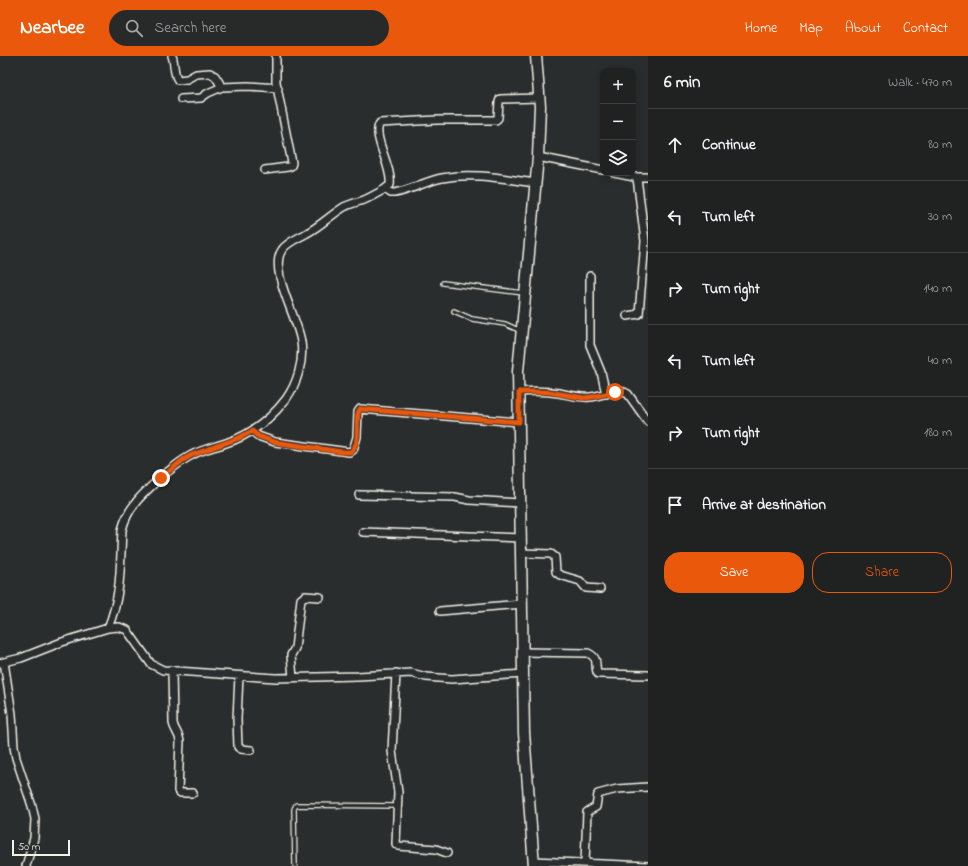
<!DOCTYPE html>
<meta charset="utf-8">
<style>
:root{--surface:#202222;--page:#282a2a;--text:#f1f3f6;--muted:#a2a4a5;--line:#3d3f40;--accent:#ea580c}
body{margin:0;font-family:"Indie Flower",sans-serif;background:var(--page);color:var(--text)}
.controls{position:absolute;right:12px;top:12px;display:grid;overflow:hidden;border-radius:8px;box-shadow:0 2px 10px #0003}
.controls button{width:36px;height:36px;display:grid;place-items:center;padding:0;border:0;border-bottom:1px solid var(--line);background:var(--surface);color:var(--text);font:20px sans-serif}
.scale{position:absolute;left:12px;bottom:10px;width:58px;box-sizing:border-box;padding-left:4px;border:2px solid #f4f1e8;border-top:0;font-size:11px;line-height:14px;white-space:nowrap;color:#f4f1e8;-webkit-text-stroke:3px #2a2d2e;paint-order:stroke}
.stop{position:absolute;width:12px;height:12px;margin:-9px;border:3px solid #ea580c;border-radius:50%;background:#fff}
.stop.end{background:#ea580c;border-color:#fff;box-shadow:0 1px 4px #0008}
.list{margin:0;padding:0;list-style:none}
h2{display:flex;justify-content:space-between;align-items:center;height:52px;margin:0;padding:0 16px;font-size:17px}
h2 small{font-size:13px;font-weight:400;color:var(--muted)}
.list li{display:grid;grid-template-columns:26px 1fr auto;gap:12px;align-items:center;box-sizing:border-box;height:72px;padding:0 16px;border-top:1px solid var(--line)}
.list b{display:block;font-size:15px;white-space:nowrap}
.list em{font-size:13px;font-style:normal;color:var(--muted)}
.actions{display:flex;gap:8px;padding:12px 16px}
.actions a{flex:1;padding:9px 0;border:1px solid var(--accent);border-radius:16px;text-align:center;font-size:14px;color:var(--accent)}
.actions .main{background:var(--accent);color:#fff}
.icon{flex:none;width:22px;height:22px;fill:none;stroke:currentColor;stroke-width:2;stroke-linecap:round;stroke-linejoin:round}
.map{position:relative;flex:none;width:648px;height:810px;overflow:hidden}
header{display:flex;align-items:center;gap:24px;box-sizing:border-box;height:56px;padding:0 20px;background:var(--accent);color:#fff}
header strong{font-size:19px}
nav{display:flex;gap:22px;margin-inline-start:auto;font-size:14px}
.search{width:280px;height:36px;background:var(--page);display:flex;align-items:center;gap:10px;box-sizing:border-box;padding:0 14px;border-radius:22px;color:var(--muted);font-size:15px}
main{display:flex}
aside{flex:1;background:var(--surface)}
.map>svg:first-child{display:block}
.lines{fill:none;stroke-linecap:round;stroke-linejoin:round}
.lane-casing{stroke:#f4f1e8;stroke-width:6}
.street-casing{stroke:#f4f1e8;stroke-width:10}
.secondary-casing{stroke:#f4f1e8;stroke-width:13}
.lane{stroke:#2a2d2e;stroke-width:3.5}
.street{stroke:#2a2d2e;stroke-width:7}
.secondary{stroke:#2a2d2e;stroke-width:10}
.route{stroke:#ea580c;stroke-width:5}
</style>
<header>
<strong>Nearbee</strong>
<div class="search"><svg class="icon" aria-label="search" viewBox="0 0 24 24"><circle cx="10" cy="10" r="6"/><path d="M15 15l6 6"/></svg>Search here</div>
<nav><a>Home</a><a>Map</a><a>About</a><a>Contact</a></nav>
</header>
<main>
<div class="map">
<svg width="648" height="810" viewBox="0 0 648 810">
<rect width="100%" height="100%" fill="#2a2d2e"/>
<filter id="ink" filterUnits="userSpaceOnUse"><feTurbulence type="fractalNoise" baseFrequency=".025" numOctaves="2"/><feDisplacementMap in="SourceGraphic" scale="8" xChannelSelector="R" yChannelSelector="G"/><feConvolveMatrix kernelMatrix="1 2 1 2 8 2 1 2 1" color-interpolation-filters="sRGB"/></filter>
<g filter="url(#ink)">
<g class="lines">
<defs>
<path id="lane" d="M 443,227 L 524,237
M 454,255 L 472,263 L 505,268 L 521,275
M 295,810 L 294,753 L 296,749 L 397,750"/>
<path id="street" d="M 172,0 C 175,7 173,18 178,24 L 187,23 L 196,18 L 210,17 L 215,20 L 222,31 L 248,30 L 278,32
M 181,43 L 201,42 L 208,37 L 222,31
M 538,101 L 603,114
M 265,114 L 288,111 L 291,110 L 292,107 L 276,26 L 276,0
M 614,117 L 634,121 L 648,121
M 385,133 L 390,129 C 393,112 371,79 380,67 L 437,64 L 496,64 L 498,62 L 499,46 L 500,43 L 540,42
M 590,220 L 590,289 L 601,316 L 606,338
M 627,260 L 639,258 L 645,185 L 637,122
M 519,336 C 532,335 546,335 559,337 C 569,339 579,342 590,341 C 602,340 617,331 628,338 L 648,366
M 252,375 L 258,380 L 275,386 L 349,396 L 353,394 L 357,381 L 358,356 L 360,353 L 519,366
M 359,439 L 455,441 L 469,444 L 520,447
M 363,476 L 521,482
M 521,497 L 551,498 L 555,501 L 556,516 L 560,519 L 580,525 L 586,532 L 600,533
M 440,555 L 522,548
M 108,572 C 122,537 120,510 122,474 C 128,449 146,435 165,418 C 174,411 182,404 192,399 C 203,393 215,391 226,387 C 250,379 270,364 286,343 C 297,328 304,305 301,286 C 298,262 268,214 282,194 C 287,186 299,182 307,177 C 320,170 331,159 344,151 C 350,148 357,146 364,144 C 371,141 378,137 385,133 L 391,137 L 395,137 C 411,134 426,125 442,122 C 473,116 505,123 535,127
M 523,596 L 588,597 C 601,603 593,610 598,618 L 648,619
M 4,606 L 12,658 L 14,691 L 16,702 L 32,750 L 35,763 L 34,782 L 26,810
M 0,607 L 21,602 L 62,586 L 108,572 L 119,571 L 127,574 L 151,608 L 163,614 L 275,622 L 358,620 L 411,617 L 426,621 L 452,623 L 523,618
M 172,614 L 173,667 C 174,674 179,677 180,685 L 178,735 L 181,737 L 193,737
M 396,617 L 392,695 L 398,736 L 396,788 L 399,790 L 436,793 L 447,797
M 239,620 L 237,663 L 238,691 L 241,693 L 251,694
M 293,622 L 291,599 L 295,592 L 301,543 L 305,540 L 320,541
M 534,805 L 648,810
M 585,807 L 587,756 L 596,751 L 598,738 L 617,733 L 648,731"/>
<path id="secondary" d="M 534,810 L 524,677 L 518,315 L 538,101 L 540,50 L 536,0"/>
</defs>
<!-- lane casing -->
<use href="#lane" class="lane-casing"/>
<!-- street casing -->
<use href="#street" class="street-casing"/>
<!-- secondary casing -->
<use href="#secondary" class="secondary-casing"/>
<!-- lane -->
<use href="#lane" class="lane"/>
<!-- street -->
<use href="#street" class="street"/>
<!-- secondary -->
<use href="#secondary" class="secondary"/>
</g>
</g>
<g class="lines" filter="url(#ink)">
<!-- route -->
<path class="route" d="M 161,422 L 183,404 L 192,399 L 239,382 L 252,375 L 258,380 L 274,386 L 342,396 L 351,396 C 363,384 353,362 360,353 L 519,366 L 519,336 L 549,336 L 584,342 L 592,341 L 615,336"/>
</g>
</svg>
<div class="controls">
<button>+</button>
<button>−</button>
<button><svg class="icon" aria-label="layers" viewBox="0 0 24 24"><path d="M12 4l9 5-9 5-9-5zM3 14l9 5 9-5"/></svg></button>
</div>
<div class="scale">50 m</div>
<div class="stop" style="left:615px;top:336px"></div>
<div class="stop end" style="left:161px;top:422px"></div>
</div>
<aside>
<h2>6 min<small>Walk · 470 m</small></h2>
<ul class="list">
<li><svg class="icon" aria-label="ahead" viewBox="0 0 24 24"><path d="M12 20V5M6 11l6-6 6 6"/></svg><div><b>Continue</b></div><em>80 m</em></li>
<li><svg class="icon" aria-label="left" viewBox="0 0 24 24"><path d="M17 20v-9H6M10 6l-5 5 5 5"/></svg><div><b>Turn left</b></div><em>30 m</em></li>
<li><svg class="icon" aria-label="right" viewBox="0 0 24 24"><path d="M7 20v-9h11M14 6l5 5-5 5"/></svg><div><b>Turn right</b></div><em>140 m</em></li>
<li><svg class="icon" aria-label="left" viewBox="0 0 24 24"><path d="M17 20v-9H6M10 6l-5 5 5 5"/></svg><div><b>Turn left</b></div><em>40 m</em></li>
<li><svg class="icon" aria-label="right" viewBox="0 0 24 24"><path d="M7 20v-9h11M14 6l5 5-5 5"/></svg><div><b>Turn right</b></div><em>180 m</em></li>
<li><svg class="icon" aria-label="arrive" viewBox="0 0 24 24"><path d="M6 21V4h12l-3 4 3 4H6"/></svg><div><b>Arrive at destination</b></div></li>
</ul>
<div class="actions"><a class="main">Save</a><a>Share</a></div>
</aside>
</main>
